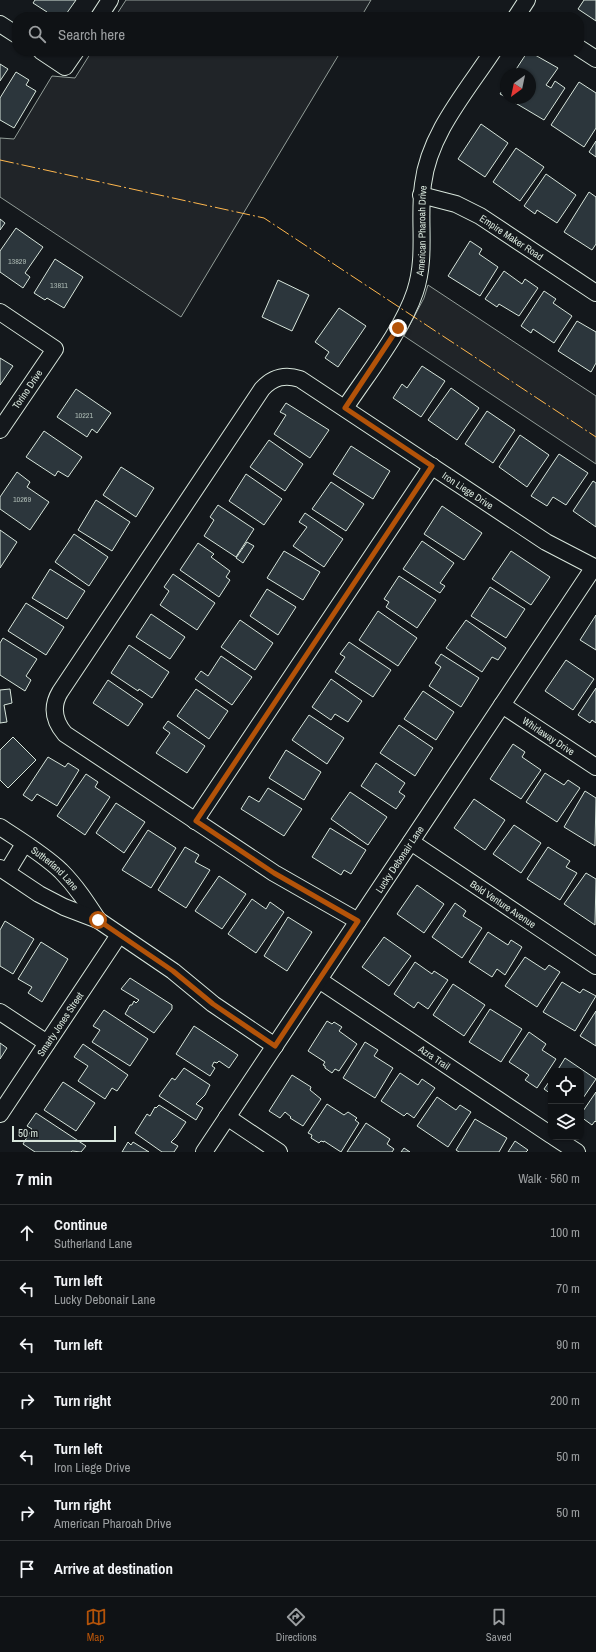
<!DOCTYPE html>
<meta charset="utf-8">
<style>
:root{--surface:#0f1215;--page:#181b1e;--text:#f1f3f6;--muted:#9b9ea0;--line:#2f3234;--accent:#b45309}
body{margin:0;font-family:"Archivo Narrow",sans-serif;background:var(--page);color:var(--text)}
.controls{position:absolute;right:12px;bottom:12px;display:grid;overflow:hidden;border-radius:8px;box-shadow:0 1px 3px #0004}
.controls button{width:36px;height:36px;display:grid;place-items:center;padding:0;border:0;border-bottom:1px solid var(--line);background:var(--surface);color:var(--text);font:20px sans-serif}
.compass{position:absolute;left:500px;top:68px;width:36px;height:36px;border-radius:50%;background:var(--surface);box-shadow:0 1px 3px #0004;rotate:213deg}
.scale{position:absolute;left:12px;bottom:10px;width:104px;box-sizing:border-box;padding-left:4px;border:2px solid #d8e6dc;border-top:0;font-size:11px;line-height:14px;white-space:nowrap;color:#d8e6dc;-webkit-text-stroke:3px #14181c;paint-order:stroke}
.stop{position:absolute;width:12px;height:12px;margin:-9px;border:3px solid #b45309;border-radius:50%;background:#fff}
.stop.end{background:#b45309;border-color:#fff;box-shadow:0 1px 4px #0008}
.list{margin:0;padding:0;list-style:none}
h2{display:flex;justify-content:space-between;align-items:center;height:52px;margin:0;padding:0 16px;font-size:17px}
h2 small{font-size:13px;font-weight:400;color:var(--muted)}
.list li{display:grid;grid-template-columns:26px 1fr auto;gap:12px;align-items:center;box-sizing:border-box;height:56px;padding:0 16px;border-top:1px solid var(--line)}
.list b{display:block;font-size:15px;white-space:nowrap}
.list p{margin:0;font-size:13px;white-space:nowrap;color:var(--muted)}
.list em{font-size:13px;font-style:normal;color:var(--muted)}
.icon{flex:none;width:22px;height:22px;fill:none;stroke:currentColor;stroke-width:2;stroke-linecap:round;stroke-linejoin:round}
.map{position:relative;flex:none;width:596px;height:1152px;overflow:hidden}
.search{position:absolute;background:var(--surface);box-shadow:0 1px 3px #0004;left:12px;right:12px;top:12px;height:44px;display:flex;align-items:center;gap:10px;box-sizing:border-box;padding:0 14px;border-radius:16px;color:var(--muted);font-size:15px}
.sheet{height:444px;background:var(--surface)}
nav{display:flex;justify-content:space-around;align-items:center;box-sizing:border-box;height:56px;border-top:1px solid var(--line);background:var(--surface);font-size:11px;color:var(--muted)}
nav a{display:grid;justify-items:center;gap:2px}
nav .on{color:var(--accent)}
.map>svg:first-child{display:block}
.green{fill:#202428;stroke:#939e99}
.building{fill:#2c363c;stroke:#d8e6dc}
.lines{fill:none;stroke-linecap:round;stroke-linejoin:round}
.minor-casing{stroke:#d8e6dc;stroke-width:18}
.minor{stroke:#14181c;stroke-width:16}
.power{stroke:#ffb74d;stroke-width:1;stroke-dasharray:14 3 2 3;stroke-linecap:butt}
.route{stroke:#b45309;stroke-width:5}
.labels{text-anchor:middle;stroke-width:3;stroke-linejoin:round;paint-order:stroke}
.number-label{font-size:8px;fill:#adbab4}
.street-label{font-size:10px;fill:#d8e6dc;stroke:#14181c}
</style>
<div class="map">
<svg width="596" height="1152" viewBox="0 0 596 1152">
<rect width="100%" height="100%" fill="#14181c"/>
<!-- green -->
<path class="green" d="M 126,0 L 371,0 L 361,17 L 115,17 Z
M 92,51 L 341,51 L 181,317 L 0,197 L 0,138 L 14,139 L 52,76 L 75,78 Z
M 428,285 L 596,396 L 596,464 L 404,336 L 424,298 Z"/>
<!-- building -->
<path class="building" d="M 35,0 L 76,0 L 64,17 L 45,17 L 44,16 L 47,12 L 33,3 Z
M 584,0 L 596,0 L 596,21 L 578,9 Z
M 528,51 L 558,68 L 546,85 L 551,88 L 555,81 L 565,88 L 544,120 L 507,98 L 530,98 L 530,74 L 513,74 Z
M 0,64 L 8,69 L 0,81 Z
M 16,72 L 29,80 L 26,85 L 36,91 L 14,128 L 0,120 L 0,98 Z
M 579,82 L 596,93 L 596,128 L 584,147 L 551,125 Z
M 506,85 L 506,97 L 500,94 Z
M 481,124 L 508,143 L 485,177 L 458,159 Z
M 596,141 L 596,157 L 589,152 Z
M 516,148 L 544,167 L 520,201 L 493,182 Z
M 546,174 L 576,195 L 557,223 L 537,210 L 535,214 L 524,206 Z
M 589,192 L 596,197 L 596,244 L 592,250 L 564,232 Z
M 0,219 L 5,223 L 0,230 Z
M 16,228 L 43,247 L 25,273 L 30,277 L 23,288 L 0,272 L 0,251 Z
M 470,241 L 482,249 L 479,254 L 498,267 L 480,296 L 448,276 Z
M 55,259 L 83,277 L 64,308 L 47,298 L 45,300 L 34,293 Z
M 504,271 L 522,284 L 525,279 L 538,288 L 519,316 L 499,304 L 497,307 L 485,299 Z
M 278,280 L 309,295 L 292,331 L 262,317 Z
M 544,291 L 556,299 L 553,303 L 572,316 L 554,343 L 533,329 L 531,333 L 521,326 Z
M 339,308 L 366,326 L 338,367 L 325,358 L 329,352 L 315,342 Z
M 577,321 L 596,332 L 596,363 L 591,372 L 558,351 Z
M 0,358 L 13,366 L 0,385 Z
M 422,366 L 445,381 L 421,417 L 393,398 L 402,384 L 407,388 Z
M 451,388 L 479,408 L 457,440 L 428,420 Z
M 76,389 L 111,413 L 97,433 L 92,429 L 87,437 L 57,417 Z
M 286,403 L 329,430 L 310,458 L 274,434 L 286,415 L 280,412 Z
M 487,411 L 515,430 L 493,463 L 465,444 Z
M 44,431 L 82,457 L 68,477 L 58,471 L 55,476 L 26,457 Z
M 520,435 L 549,455 L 527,487 L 499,467 Z
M 269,440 L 303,464 L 285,491 L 250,467 Z
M 351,446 L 390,471 L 373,499 L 333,474 Z
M 559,454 L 588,473 L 566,505 L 553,497 L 547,506 L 531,496 Z
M 121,467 L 154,488 L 136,517 L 103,495 Z
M 17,472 L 30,482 L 27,487 L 49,502 L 30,530 L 0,509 L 0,497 Z
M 246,474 L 282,499 L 264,525 L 229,501 Z
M 593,481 L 596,483 L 596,527 L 573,511 Z
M 331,482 L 364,504 L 346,531 L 312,509 Z
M 96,500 L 130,522 L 112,551 L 78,530 Z
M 218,505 L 254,529 L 236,557 L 204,536 L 214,520 L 210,517 Z
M 442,506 L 482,533 L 464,560 L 424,534 Z
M 305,513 L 343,539 L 324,567 L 293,546 L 307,527 L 299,522 Z
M 0,530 L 17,542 L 0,568 Z
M 74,534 L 108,557 L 89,586 L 55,562 Z
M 422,541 L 454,563 L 440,583 L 445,586 L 440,593 L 403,569 Z
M 247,542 L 254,546 L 243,563 L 236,558 Z
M 198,543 L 214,554 L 211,557 L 230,571 L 226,577 L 230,580 L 219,597 L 180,570 Z
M 284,551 L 320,572 L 303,600 L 267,578 Z
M 511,551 L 550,577 L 531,605 L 492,579 Z
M 50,569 L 85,591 L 67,619 L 32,598 Z
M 173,574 L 215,603 L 197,630 L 160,605 L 169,591 L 164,587 Z
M 399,576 L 436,600 L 417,628 L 386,607 L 389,602 L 384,599 Z
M 490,587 L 525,609 L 506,638 L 471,616 Z
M 267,589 L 296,607 L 278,635 L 250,616 Z
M 26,603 L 64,627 L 46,655 L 8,631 Z
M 378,611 L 417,638 L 398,666 L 359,640 Z
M 151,614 L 185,637 L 170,659 L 136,637 Z
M 596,615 L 596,650 L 580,640 Z
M 240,620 L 273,643 L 255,670 L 221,647 Z
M 466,620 L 506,648 L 498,660 L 492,657 L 482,672 L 446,648 Z
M 3,638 L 37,659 L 26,676 L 31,680 L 25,691 L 0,675 L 0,643 Z
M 349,642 L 391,670 L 373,697 L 335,672 L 345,657 L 340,654 Z
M 129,645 L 169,672 L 152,698 L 139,689 L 138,691 L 111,673 Z
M 441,654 L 479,678 L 461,707 L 429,686 L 441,667 L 435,663 Z
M 221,656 L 252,677 L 232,705 L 195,679 L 201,671 L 208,676 Z
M 566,660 L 594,679 L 573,710 L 545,691 Z
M 331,679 L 362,701 L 348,722 L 335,714 L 331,720 L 312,707 Z
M 108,680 L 143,704 L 128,726 L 93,703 Z
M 596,688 L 596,723 L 592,720 L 590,723 L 578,715 Z
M 10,689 L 12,703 L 4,705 L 7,722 L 0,723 L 0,690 Z
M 196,689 L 228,711 L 209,739 L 177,716 Z
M 423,691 L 454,712 L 436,740 L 404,719 Z
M 309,715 L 344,738 L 327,764 L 292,740 Z
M 168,721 L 205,746 L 187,773 L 156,753 L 170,733 L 163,728 Z
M 399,725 L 433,748 L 415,776 L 380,753 Z
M 13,737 L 36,760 L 8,788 L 0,780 L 0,750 Z
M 513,744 L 525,752 L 522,757 L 541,770 L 521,799 L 490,779 Z
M 286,750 L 321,772 L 304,800 L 269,778 Z
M 48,757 L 65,767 L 68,763 L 79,770 L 57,806 L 37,794 L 32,801 L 23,795 Z
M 376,763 L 405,783 L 399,792 L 405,796 L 396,809 L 361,786 Z
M 545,773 L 564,785 L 568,780 L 580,788 L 557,822 L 526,802 Z
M 86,774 L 98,782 L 95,787 L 110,797 L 85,835 L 57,816 Z
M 268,788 L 302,809 L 284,836 L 241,809 L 249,796 L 259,802 Z
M 585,791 L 596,798 L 595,846 L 564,827 Z
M 350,792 L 387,817 L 368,845 L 331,819 Z
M 474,799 L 505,820 L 485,850 L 454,828 Z
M 116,803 L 145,822 L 124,853 L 96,833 Z
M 514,825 L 541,843 L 521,873 L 493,854 Z
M 330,828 L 366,850 L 351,874 L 344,870 L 341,875 L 312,857 Z
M 148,830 L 176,848 L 151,888 L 122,870 Z
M 185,847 L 199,855 L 195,862 L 210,870 L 186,908 L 158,890 Z
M 548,847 L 570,861 L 566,867 L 577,873 L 560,900 L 527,879 Z
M 586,873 L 596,879 L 595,925 L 564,904 Z
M 219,876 L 246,894 L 222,929 L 195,911 Z
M 417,885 L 444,904 L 424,933 L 397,914 Z
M 252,899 L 266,909 L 270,902 L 284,912 L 256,953 L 228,934 Z
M 455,903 L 466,911 L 463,916 L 482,928 L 462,958 L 432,937 Z
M 288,917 L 312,932 L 287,971 L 264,956 Z
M 5,921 L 34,939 L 13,974 L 0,966 L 0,930 Z
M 488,932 L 508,945 L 511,940 L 522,947 L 505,975 L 497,969 L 492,977 L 469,962 Z
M 384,937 L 411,956 L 389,986 L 362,967 Z
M 41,942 L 68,959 L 42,1002 L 28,993 L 32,987 L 18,979 Z
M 525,957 L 545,970 L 549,965 L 560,972 L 537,1007 L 505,986 Z
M 415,962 L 432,974 L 434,971 L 448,980 L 428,1009 L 418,1002 L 414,1008 L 394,994 Z
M 130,978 L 172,1005 L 172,1009 L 154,1033 L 125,1014 L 130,1005 L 132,1005 L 134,1001 L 136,1003 L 139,1000 L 121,989 Z
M 562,982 L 580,993 L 583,989 L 596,996 L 575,1031 L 543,1012 Z
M 453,984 L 485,1005 L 464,1036 L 433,1015 Z
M 490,1009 L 522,1029 L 501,1062 L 469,1042 Z
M 104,1010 L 148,1039 L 130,1066 L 92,1042 L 100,1030 L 93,1026 Z
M 596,1011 L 596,1046 L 580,1036 Z
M 327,1021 L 332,1024 L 334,1022 L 342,1027 L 339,1031 L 357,1044 L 339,1071 L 335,1069 L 332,1073 L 325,1068 L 325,1066 L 323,1065 L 325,1062 L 308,1051 Z
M 194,1026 L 238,1055 L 229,1068 L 219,1061 L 217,1063 L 214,1062 L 212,1066 L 215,1068 L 210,1076 L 176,1054 Z
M 529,1032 L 546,1044 L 542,1050 L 556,1059 L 537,1088 L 525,1080 L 529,1075 L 509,1062 Z
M 365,1042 L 378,1050 L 374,1056 L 393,1068 L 375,1098 L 343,1078 Z
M 0,1043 L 7,1048 L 0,1059 Z
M 83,1044 L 128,1075 L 117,1091 L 112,1088 L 105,1099 L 78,1081 L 88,1066 L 74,1057 Z
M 565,1058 L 596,1079 L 581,1101 L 581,1071 L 557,1071 Z
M 184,1068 L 210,1085 L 205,1095 L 196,1104 L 203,1108 L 196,1120 L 159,1096 L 172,1078 L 175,1080 Z
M 400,1073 L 418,1085 L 422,1079 L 435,1088 L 414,1118 L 407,1113 L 404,1116 L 381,1101 Z
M 292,1075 L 311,1087 L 310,1090 L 321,1099 L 303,1126 L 290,1118 L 291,1117 L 285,1112 L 280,1118 L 269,1111 Z
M 551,1079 L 551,1094 L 544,1089 Z
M 63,1082 L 95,1103 L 76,1131 L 44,1110 Z
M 596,1092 L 596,1122 L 595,1121 L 592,1125 L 581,1117 L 581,1114 Z
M 437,1097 L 456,1110 L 460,1105 L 471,1112 L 448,1147 L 417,1126 Z
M 327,1104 L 344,1115 L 348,1112 L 357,1118 L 355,1120 L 359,1123 L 341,1152 L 324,1141 L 324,1142 L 321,1141 L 319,1143 L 311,1138 L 312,1135 L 308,1133 Z
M 159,1105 L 186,1122 L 176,1137 L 171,1142 L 178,1146 L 174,1152 L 162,1152 L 135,1133 L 147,1114 L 150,1116 L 155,1107 L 156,1108 Z
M 36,1113 L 86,1146 L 81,1152 L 72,1151 L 71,1152 L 35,1152 L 23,1144 L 32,1129 L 27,1126 Z
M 475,1119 L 507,1138 L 499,1152 L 459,1152 L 456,1150 Z
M 366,1123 L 390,1139 L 387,1144 L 394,1149 L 392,1152 L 347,1152 Z
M 515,1141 L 528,1150 L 526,1152 L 508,1152 Z
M 128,1142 L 131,1145 L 133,1142 L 149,1152 L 122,1152 Z
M 404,1148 L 410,1152 L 401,1152 Z"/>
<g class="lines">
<defs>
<g id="minor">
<path d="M 99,17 L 110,0"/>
<path d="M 516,17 L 527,0"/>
<path d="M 0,24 L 17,35"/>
<path d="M 579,48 L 596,59"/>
<path d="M 41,51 L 65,67 L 76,51"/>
<path id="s1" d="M 421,195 L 456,204 L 480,216 L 596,293"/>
<path d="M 0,312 L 55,349 L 0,430"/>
<path id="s2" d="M 345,408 C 368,373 402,331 415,292 C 427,256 418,220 423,184 C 429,134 466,92 493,51"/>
<path id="s3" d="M 502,705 L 596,767"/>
<path d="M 195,821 L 432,466"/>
<path id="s4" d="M 0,827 C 21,841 43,854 61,871 C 76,886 87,903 98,920"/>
<path id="s5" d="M 411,842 L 596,966"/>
<path d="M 0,868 L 39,894 L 64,907 L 98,920 L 173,971 L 213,1004 L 275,1046"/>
<path d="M 7,872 L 24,844"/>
<path id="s6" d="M 358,921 L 274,873 L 65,734 C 54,721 51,707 60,692 L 262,389 C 273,377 285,374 300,379 L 546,542 L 596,568"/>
<path id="s7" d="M 319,980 L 551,1135"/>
<path d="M 0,1012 L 47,1043"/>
<path id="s8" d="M 0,1114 L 119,935"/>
<path d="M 227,1117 L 279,1152"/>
<path d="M 554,1137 L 577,1152"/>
<path id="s9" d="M 204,1152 L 594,567"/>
</g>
</defs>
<!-- minor casing -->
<use href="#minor" class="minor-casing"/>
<!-- minor -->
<use href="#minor" class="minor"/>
<!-- power -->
<path class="power" d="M 0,160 L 264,218 L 596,437"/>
</g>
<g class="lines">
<!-- route -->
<path class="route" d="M 98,920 L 173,971 L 213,1004 L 275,1046 L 358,921 L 274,873 L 196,821 L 432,466 L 345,408 L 398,328"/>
</g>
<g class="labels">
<!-- number labels -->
<g class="number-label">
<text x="17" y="264">13829</text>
<text x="59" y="288">13811</text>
<text x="84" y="418">10221</text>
<text x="22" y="502">10269</text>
</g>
<!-- street labels -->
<g class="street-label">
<text dy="4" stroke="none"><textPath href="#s2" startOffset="198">American Pharoah Drive</textPath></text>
<text dy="4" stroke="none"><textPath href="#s1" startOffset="101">Empire Maker Road</textPath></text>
<text transform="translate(27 389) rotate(-56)" y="4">Torino Drive</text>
<text dy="4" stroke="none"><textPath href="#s6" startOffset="1001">Iron Liege Drive</textPath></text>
<text dy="4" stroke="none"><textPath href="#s3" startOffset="56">Whirlaway Drive</textPath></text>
<text dy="4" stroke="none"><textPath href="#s9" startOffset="352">Lucky Debonair Lane</textPath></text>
<text dy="4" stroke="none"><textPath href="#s4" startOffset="69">Sutherland Lane</textPath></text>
<text dy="4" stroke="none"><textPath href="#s5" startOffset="111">Bold Venture Avenue</textPath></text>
<text dy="4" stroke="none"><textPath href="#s8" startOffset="108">Smarty Jones Street</textPath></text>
<text dy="4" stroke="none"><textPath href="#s7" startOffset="139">Azra Trail</textPath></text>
</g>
</g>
</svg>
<div class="controls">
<button><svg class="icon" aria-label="locate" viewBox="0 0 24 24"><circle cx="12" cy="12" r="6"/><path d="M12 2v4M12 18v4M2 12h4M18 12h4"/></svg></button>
<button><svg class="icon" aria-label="layers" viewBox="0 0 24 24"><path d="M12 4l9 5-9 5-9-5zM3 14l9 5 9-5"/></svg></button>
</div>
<svg class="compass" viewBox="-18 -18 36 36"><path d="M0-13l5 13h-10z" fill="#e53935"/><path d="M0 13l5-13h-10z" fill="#9b9ea0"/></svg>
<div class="scale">50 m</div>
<div class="stop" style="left:98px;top:920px"></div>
<div class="stop end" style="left:398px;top:328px"></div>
<div class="search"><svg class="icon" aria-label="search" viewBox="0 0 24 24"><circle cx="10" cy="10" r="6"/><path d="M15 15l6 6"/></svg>Search here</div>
</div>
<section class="sheet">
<h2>7 min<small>Walk · 560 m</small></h2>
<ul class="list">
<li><svg class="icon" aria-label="ahead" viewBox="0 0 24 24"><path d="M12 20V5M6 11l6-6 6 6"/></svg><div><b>Continue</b><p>Sutherland Lane</p></div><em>100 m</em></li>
<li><svg class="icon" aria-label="left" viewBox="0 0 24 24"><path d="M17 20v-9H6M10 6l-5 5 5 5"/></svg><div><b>Turn left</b><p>Lucky Debonair Lane</p></div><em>70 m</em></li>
<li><svg class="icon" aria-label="left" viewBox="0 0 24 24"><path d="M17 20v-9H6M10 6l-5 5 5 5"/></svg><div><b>Turn left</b></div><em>90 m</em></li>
<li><svg class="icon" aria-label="right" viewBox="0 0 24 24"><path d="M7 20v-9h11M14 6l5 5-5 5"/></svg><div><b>Turn right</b></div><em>200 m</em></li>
<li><svg class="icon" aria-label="left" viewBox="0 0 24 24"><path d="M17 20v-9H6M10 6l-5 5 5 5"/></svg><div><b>Turn left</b><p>Iron Liege Drive</p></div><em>50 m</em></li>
<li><svg class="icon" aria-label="right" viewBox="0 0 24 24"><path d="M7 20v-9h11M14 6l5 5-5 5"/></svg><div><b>Turn right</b><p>American Pharoah Drive</p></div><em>50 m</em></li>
<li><svg class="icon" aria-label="arrive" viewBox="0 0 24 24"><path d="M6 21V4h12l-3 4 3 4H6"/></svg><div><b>Arrive at destination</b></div></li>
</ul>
</section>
<nav>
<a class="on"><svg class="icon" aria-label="map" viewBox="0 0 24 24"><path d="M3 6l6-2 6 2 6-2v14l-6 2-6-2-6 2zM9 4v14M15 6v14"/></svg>Map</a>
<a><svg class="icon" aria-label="directions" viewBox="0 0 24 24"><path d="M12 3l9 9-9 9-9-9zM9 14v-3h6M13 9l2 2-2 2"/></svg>Directions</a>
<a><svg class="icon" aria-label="saved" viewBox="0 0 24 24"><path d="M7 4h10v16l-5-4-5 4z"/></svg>Saved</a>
</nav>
